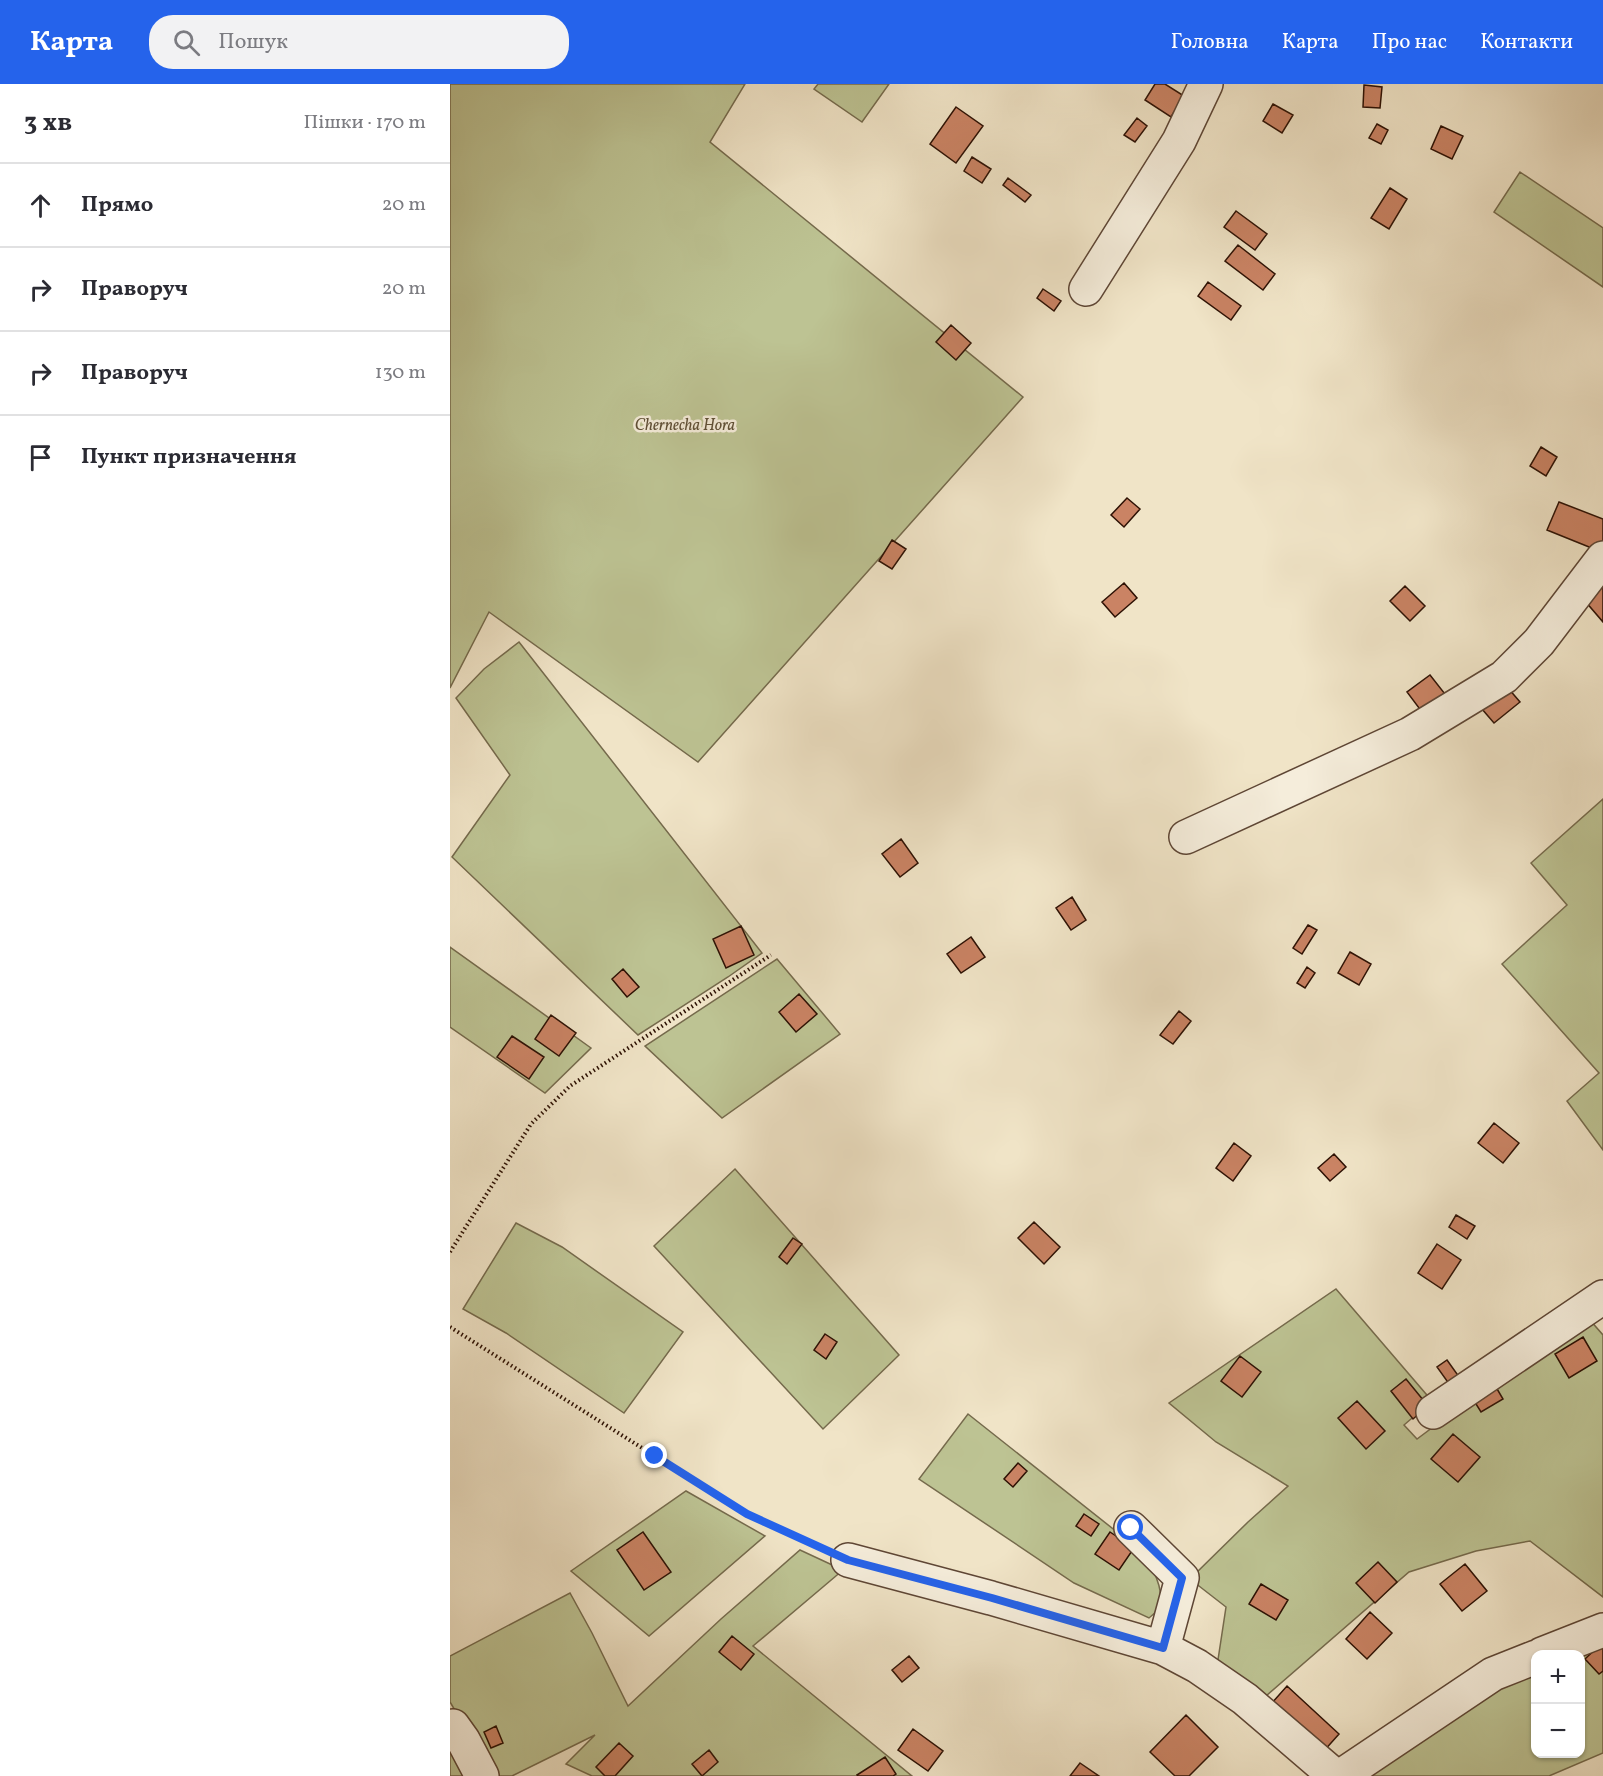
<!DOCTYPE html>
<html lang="uk">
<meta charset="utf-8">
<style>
:root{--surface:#fff;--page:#f2f2f3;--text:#2b2b33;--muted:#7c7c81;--line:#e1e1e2;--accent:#2563eb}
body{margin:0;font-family:Vollkorn,serif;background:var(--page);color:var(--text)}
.controls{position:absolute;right:18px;bottom:18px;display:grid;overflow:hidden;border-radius:12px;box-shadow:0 2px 4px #0004}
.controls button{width:54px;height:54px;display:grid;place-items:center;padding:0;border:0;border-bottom:2px solid var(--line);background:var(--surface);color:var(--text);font:30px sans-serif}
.stop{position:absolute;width:18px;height:18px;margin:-14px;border:4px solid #2563eb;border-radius:50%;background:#fff}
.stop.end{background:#2563eb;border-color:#fff;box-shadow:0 2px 6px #0008}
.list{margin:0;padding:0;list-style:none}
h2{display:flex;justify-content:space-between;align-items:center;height:78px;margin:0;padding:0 24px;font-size:26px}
h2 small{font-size:20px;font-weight:400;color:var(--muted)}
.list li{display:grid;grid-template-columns:39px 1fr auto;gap:18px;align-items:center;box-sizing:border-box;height:84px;padding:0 24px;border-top:2px solid var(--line)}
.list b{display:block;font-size:22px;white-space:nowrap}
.list em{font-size:20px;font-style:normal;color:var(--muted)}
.icon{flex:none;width:33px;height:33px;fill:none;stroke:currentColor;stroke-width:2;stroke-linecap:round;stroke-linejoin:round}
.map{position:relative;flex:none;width:1153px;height:1692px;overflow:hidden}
header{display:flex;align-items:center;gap:36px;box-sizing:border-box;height:84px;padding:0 30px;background:var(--accent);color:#fff}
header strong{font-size:28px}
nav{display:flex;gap:33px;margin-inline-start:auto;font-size:21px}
.search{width:420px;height:54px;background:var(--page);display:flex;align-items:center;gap:15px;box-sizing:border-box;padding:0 21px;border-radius:24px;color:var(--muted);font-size:22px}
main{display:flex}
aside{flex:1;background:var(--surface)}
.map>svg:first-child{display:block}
.green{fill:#bdc393;stroke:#756a4c;stroke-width:1.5}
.building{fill:#ca8364;stroke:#2d1104;stroke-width:1.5}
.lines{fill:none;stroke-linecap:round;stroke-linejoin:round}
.minor-casing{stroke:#5e4635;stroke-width:36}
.path{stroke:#2d1104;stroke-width:4;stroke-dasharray:1.5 3;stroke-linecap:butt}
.minor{stroke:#f5eddb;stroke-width:33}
.route{stroke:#2563eb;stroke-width:8}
.labels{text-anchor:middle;stroke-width:5;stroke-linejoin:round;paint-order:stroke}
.park-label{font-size:16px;font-style:italic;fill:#5f4f36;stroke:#f5eddb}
</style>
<header>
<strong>Карта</strong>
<div class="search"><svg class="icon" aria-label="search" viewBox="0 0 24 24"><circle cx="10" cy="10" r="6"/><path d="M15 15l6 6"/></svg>Пошук</div>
<nav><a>Головна</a><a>Карта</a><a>Про нас</a><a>Контакти</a></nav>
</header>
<main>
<aside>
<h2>3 хв<small>Пішки · 170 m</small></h2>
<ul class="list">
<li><svg class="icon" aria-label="ahead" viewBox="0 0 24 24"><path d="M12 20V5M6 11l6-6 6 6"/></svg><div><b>Прямо</b></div><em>20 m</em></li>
<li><svg class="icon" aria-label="right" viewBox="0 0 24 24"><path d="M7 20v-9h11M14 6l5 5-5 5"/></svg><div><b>Праворуч</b></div><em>20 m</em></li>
<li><svg class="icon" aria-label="right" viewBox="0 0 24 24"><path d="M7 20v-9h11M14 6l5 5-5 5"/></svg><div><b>Праворуч</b></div><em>130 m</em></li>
<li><svg class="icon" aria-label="arrive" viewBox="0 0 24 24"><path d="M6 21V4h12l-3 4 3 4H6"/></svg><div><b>Пункт призначення</b></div></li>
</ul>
</aside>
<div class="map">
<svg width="1153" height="1692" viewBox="0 0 1153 1692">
<rect width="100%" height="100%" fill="#f0e4c7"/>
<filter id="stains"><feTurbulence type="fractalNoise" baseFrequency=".00333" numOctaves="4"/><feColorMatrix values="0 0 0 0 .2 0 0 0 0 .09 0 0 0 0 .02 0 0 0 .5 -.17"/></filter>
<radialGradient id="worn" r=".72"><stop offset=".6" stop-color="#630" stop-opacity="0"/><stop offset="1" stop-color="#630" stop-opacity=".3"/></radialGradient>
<!-- green -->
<path class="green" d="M 0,0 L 295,0 L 260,58 L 573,313 L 248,678 L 39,528 L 0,604 Z
M 368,0 L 439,0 L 412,38 L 364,5 Z
M 1070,88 L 1153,144 L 1153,203 L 1044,128 Z
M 69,558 L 312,869 L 278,893 L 188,951 L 2,773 L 60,691 L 6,614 L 34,585 Z
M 1153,715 L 1153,1066 L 1117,1017 L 1149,989 L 1052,880 L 1117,821 L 1081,779 Z
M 0,863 L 141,964 L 95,1009 L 0,943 Z
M 327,875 L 390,950 L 272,1034 L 195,962 Z
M 285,1085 L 449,1271 L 373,1345 L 204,1162 Z
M 66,1139 L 112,1163 L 233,1248 L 174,1329 L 56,1249 L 13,1225 Z
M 886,1205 L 982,1317 L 954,1341 L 967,1355 L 1046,1296 L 1139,1235 L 1153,1251 L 1153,1513 L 1080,1457 L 1026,1467 L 959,1488 L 809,1618 L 766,1589 L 776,1523 L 740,1495 L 798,1438 L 838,1402 L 766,1358 L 719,1319 Z
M 518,1330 L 691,1467 C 704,1485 723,1518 699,1534 L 624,1499 L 469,1395 Z
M 236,1407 L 315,1452 L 199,1552 L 121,1487 Z
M 350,1466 L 393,1486 L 303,1562 L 462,1692 L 142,1692 L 116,1680 L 145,1651 L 62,1692 L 44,1692 L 0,1618 L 0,1572 L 120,1509 L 142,1549 L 178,1622 L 271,1535 Z
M 1153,1554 L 1153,1669 L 1099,1692 L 910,1692 L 1012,1621 L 1085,1589 L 1086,1670 L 1130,1670 L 1130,1570 Z
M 2,1665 L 25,1692 L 0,1692 L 0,1668 Z"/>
<!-- building -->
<path class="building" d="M 705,0 L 715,0 L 734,12 L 721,33 L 695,16 Z
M 914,1 L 932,3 L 930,24 L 913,23 Z
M 823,20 L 843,31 L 832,49 L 813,37 Z
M 506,23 L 533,42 L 506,79 L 480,60 Z
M 687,34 L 697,42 L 685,58 L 674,51 Z
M 927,40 L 938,46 L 931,60 L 919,54 Z
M 991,42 L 1013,52 L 1002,75 L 981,65 Z
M 522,73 L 541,85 L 532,99 L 514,87 Z
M 558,94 L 581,111 L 575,118 L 553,101 Z
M 940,104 L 957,115 L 939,145 L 921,134 Z
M 786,127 L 817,150 L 805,166 L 774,143 Z
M 788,161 L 825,190 L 813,206 L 775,177 Z
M 758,198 L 791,222 L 781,236 L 748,212 Z
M 593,205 L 611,217 L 604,227 L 587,214 Z
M 501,241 L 521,259 L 506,276 L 486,258 Z
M 1091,363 L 1107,373 L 1096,392 L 1080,382 Z
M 677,414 L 690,425 L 674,443 L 661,431 Z
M 1109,418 L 1153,435 L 1153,458 L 1149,467 L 1097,446 Z
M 442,456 L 456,465 L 442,485 L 429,477 Z
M 674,499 L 687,514 L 665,533 L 652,518 Z
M 1153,501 L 1153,538 L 1135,517 Z
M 955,502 L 975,522 L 960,537 L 940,517 Z
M 980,591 L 995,610 L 972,628 L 957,608 Z
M 1058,604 L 1070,618 L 1044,639 L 1032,625 Z
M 451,755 L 468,779 L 450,793 L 432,770 Z
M 622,813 L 636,836 L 621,846 L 606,824 Z
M 858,841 L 867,846 L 852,870 L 843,864 Z
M 291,842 L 304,871 L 276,884 L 263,855 Z
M 521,853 L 535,873 L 511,889 L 497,870 Z
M 900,868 L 921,880 L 909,901 L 888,889 Z
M 857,883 L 865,889 L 855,904 L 847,899 Z
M 173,885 L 189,903 L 177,913 L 162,895 Z
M 349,910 L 367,930 L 346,948 L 329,928 Z
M 729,927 L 741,937 L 723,960 L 710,951 Z
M 101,931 L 126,949 L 109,972 L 85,955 Z
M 62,952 L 94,973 L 79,995 L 47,973 Z
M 1044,1039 L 1069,1059 L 1053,1079 L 1028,1059 Z
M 784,1059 L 801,1072 L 783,1097 L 766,1084 Z
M 884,1070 L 896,1083 L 880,1097 L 868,1084 Z
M 1006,1131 L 1025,1142 L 1017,1155 L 999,1143 Z
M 584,1138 L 610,1163 L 594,1180 L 568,1154 Z
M 343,1154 L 352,1160 L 337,1180 L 329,1173 Z
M 987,1160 L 1011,1176 L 992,1205 L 968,1189 Z
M 375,1250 L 387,1258 L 376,1275 L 364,1266 Z
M 1133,1253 L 1147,1277 L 1119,1294 L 1105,1270 Z
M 790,1272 L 811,1288 L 792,1313 L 771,1297 Z
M 997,1276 L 1012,1297 L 1002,1304 L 987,1283 Z
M 956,1295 L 978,1322 L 963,1335 L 941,1307 Z
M 1043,1298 L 1053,1315 L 1031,1328 L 1021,1312 Z
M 907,1317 L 935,1347 L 916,1365 L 888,1334 Z
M 1003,1350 L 1030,1373 L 1008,1398 L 981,1375 Z
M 568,1379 L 577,1387 L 563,1403 L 554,1395 Z
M 634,1430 L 649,1440 L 641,1452 L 626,1442 Z
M 193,1448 L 221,1488 L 194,1506 L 167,1466 Z
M 660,1448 L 684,1464 L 669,1486 L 645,1470 Z
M 928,1478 L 947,1498 L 925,1519 L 906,1499 Z
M 1015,1480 L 1037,1507 L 1012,1527 L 990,1500 Z
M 811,1500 L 838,1516 L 826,1536 L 799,1520 Z
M 920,1528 L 942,1549 L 917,1575 L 896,1555 Z
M 282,1552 L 304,1570 L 291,1586 L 269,1568 Z
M 1153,1558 L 1153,1587 L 1149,1590 L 1135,1575 Z
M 459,1572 L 469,1584 L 452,1598 L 442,1586 Z
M 837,1602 L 889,1650 L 873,1668 L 821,1620 Z
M 736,1631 L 768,1663 L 739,1692 L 725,1692 L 700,1668 Z
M 46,1642 L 53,1659 L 41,1664 L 34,1648 Z
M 463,1645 L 493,1667 L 478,1687 L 448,1666 Z
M 169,1659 L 183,1672 L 165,1692 L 155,1692 L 146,1683 Z
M 259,1666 L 268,1678 L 252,1692 L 242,1680 Z
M 435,1673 L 446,1690 L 443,1692 L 408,1692 L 407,1691 Z
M 630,1679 L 649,1692 L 620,1692 Z"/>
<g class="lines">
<defs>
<path id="minor" d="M 636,205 L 729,57 L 756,0
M 736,753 L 960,650 L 1054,593 L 1089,558 L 1153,474
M 983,1328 L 1153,1213
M 681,1444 L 732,1494 L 713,1564
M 398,1476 L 541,1514 L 713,1564 L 747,1582 L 795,1615 L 885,1692
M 1092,1570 L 1153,1546
M 3,1642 L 13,1656 L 32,1692
M 891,1692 L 1043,1590 L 1086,1573"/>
</defs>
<!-- minor casing -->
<use href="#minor" class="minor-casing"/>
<!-- path -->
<path class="path" d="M 0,1168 L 81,1040 L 120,1002 L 321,871
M 0,1243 L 297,1430 L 373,1465"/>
<!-- minor -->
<use href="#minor" class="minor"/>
</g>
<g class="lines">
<!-- route -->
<path class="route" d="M 205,1372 L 297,1430 L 398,1476 L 542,1514 L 713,1564 L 732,1494 L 681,1444"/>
</g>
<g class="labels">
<!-- park labels -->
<g class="park-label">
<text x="235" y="346">Chernecha Hora</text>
</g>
</g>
<rect width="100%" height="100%" filter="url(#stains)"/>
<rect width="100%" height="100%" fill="url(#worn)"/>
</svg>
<div class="controls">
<button>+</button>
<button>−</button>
</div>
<div class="stop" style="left:681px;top:1444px"></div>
<div class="stop end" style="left:205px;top:1372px"></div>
</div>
</main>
